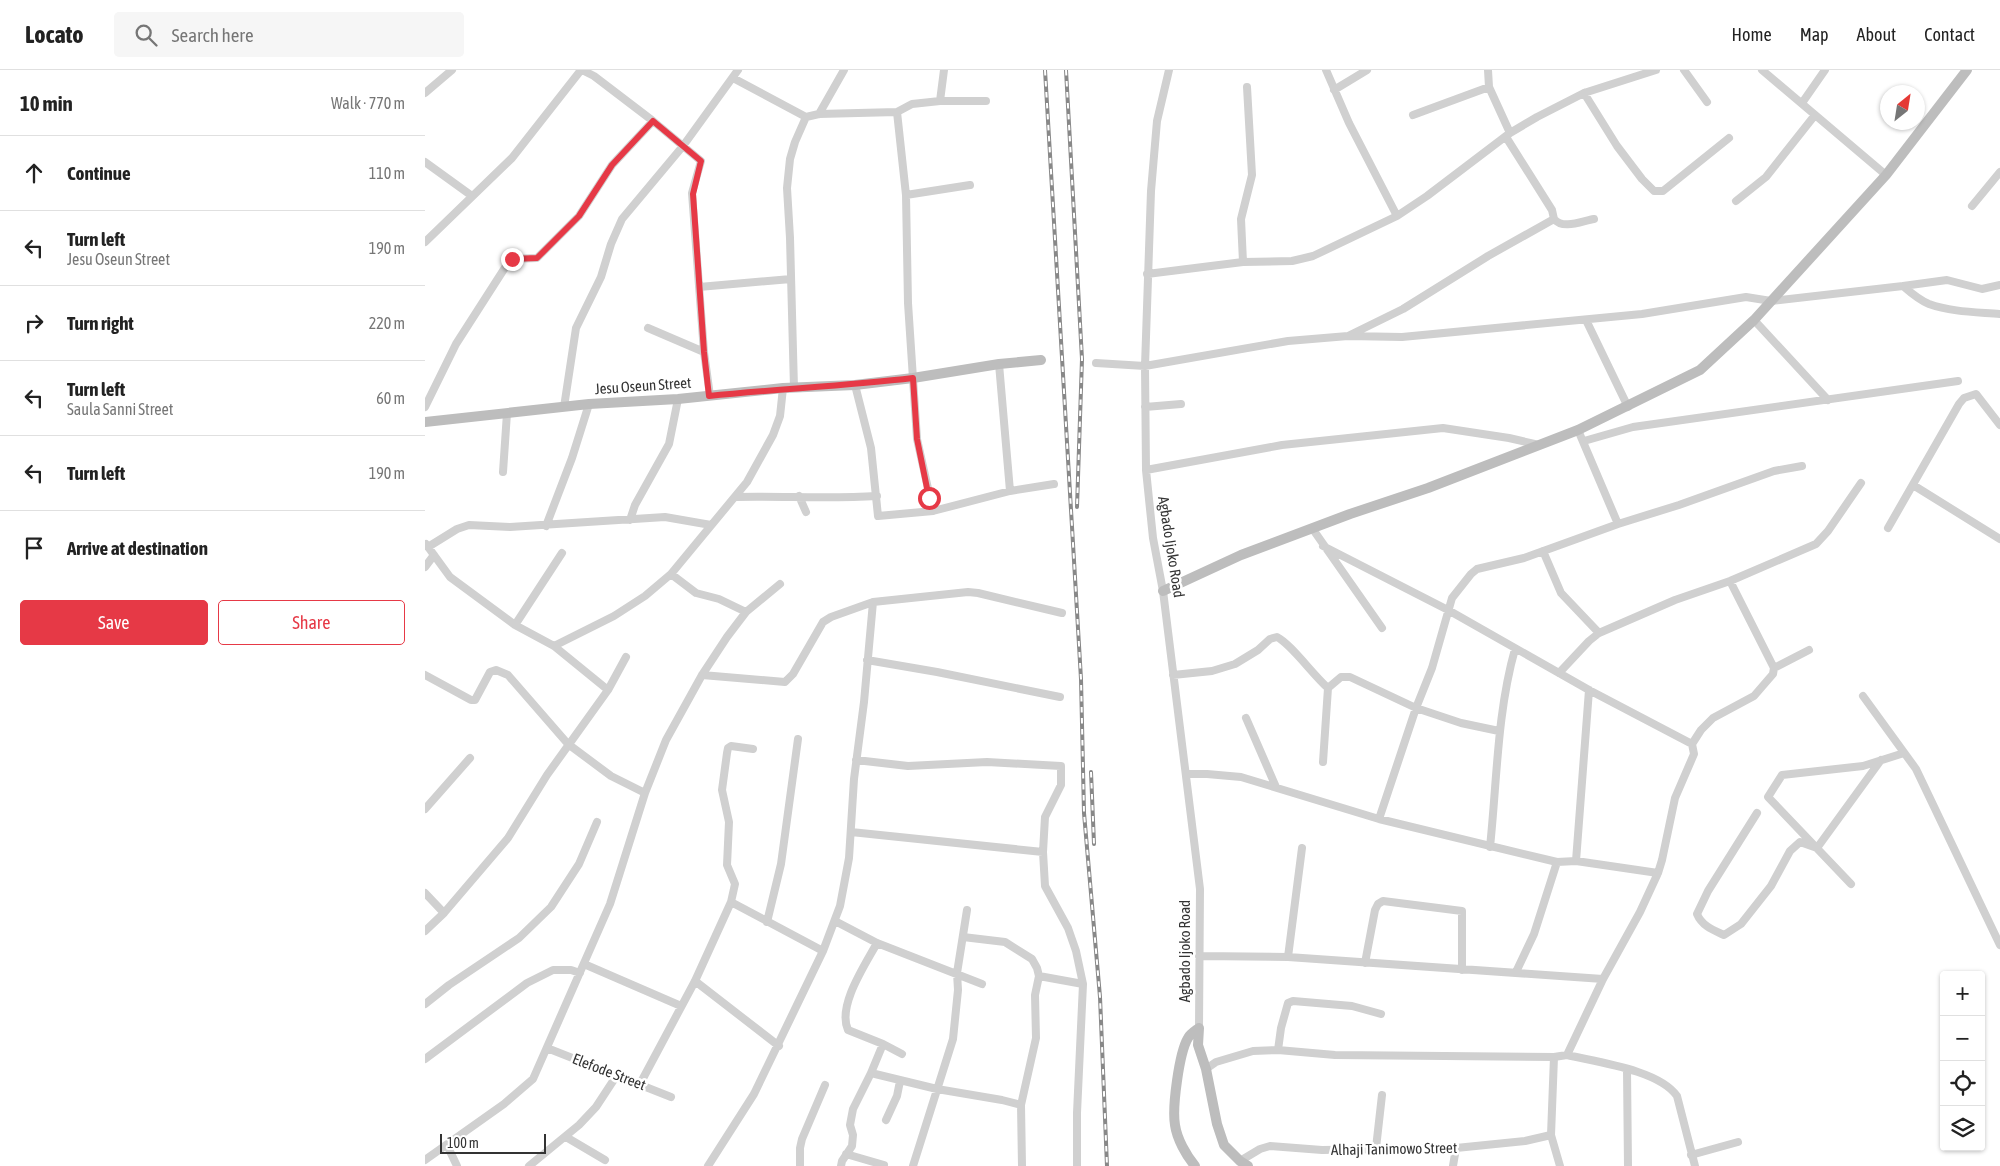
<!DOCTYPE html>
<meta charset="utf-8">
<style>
:root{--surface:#fff;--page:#f6f6f6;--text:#222;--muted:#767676;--line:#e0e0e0;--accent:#e63946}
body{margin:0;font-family:"Asap Condensed",sans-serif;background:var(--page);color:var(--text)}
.controls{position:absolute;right:15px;bottom:15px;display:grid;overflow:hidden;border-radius:5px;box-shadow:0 1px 4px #0004}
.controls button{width:45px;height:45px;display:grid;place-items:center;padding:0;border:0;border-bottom:1px solid var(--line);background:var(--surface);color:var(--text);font:25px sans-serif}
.compass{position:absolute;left:1455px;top:15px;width:45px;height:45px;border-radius:50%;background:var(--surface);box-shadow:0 1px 4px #0004;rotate:30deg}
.scale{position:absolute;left:15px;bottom:12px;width:106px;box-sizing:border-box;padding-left:5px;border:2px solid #333;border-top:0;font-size:14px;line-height:18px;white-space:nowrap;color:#333;-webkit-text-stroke:4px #fff;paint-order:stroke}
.stop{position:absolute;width:15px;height:15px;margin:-11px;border:4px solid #e63946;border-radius:50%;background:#fff}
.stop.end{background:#e63946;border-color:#fff;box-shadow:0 1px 5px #0008}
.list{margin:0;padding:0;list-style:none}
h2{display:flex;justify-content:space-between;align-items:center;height:65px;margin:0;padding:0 20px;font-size:21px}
h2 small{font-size:16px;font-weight:400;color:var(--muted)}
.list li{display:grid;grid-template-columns:32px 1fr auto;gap:15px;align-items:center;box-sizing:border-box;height:75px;padding:0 20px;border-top:1px solid var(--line)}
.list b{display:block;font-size:19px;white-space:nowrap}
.list p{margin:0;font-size:16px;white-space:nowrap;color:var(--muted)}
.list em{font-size:16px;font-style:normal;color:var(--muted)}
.actions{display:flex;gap:10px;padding:15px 20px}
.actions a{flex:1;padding:11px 0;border:1px solid var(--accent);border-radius:5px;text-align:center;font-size:18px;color:var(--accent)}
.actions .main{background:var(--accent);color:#fff}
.icon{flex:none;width:28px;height:28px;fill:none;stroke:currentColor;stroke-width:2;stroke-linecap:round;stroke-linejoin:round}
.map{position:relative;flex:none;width:1575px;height:1096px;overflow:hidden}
header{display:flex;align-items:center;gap:30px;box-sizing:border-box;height:70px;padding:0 25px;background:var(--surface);border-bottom:1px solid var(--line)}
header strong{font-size:24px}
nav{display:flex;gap:28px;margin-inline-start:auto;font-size:18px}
.search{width:350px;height:45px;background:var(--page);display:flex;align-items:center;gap:12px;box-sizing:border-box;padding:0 18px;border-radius:5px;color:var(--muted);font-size:19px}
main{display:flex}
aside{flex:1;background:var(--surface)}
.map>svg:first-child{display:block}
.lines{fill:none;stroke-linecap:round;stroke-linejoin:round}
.minor{stroke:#d0d0d0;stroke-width:8}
.secondary{stroke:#bdbdbd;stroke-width:10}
.rail-casing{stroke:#888;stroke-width:4}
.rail{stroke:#fff;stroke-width:2;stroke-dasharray:5.5;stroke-linecap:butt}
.route{stroke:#e63946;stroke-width:6}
.labels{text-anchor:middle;stroke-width:5;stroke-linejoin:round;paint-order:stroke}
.street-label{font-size:15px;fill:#333;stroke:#fff}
</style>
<header>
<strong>Locato</strong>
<div class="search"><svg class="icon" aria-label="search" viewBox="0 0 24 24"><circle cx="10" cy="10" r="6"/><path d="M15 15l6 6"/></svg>Search here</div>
<nav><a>Home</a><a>Map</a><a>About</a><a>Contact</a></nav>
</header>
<main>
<aside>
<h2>10 min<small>Walk · 770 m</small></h2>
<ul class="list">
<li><svg class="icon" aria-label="ahead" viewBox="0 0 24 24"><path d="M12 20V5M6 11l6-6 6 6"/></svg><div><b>Continue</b></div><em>110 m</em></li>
<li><svg class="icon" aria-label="left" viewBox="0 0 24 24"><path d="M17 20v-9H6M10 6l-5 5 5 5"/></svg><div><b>Turn left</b><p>Jesu Oseun Street</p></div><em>190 m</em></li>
<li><svg class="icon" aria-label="right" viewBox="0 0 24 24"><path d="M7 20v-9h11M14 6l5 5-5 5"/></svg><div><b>Turn right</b></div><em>220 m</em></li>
<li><svg class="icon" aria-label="left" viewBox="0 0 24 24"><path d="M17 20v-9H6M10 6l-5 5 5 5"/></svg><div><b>Turn left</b><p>Saula Sanni Street</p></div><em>60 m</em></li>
<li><svg class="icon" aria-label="left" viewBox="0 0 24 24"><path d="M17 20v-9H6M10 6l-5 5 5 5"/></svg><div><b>Turn left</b></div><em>190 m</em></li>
<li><svg class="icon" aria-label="arrive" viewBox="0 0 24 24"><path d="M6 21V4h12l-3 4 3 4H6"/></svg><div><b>Arrive at destination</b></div></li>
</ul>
<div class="actions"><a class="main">Save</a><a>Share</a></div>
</aside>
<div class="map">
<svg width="1575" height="1096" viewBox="0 0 1575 1096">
<rect width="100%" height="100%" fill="#fff"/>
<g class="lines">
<!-- minor -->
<path class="minor" d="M 157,0 L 169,6 L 228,51 L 276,91 L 267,123 L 279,282 L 285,326
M 744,0 L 732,51 L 726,121 L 720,296 L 721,400 L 728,468 L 738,521 L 775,819 L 774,958
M 901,0 L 924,53 L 972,146
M 1063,0 L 1064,17 L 1085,63
M 1259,0 L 1282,32
M 1337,0 L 1461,105
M 308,8 L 381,47 L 394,44 L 472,42 L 487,34 L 515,31 L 561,31
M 909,20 L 942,0
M 0,23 L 27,0
M 1159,23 L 1192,76 L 1217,109 L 1229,121 L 1238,121 L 1304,68
M 515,31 L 519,0
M 1377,33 L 1400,0
M 472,42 L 481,125 L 483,233 L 492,369 L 508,441
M 394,44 L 419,0
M 988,45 L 1064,17
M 1081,67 L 1127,140 L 1129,149
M 0,92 L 47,126
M 481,125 L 545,115
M 1311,131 L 1341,107 L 1390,45
M 1547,136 L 1575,102
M 0,172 L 87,88 L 156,0
M 818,192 L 816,149 L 827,105 L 822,17
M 722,204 L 818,192 L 867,191 L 888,186 L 972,146 L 1002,126 L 1085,63 L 1112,47 L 1159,23 L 1231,0
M 1478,216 L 1522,210 L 1557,219 L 1575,215
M 274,217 L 366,209
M 1161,250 L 1203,337
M 1329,250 L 1403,330
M 223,258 L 279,282
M 923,266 L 978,239 L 1063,186 L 1129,149 C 1138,160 1157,151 1169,149
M 671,293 L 720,296 L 863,271 L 923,266 L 977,267 L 1217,244 L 1321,227 L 1346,231 L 1478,216 C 1486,223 1494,230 1504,234 C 1526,242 1552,242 1575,244
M 574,294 L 585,421
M 430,315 L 446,378 L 453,446 L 508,441 L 585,421 L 629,414
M 369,318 L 365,168 L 362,118 L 365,89 L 370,72 L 381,47
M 0,337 L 31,274 L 83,193 L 87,189 L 112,188 L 154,146 L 187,95 L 228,51
M 139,337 L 151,258 L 176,207 L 186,174 L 197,149 L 258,76 L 313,0
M 720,337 L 756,334
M 1153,360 L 1193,454
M 1159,371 L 1208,357 L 1533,311
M 721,400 L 857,375 L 1018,358 L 1084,368 L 1114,375
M 78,402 L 82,343
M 1488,415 L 1575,469
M 374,426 L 381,442
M 311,427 C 358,426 405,429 452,426
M 205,450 L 210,435 L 244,374 L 253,329
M 121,456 L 147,388 L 164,334
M 887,458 L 957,558
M 1463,458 L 1534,334 L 1539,328 L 1551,324 L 1575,355
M 1,474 L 25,507 L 90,555 L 129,576 L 183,620
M 898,476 L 1023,540 L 1164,620 L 1267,674
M 3,477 L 32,459 L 44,455 L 85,457 L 240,447 L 286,455
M 1118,481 L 1136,523 L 1174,563
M 0,497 L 9,485
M 246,504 L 271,523 L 294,529 L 321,542
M 1305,511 L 1349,598
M 90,555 L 137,483
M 129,576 L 189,546 L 220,526 L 246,504 L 322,412 L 348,365 L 355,346 L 358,318
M 442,590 L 512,602 L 635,627
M 1134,603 L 1164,571 L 1174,563 L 1250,530 L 1305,511 L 1391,474 L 1403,461 L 1436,413
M 0,605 L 46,630 L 50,630 L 65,602 L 71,600 L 83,605 L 143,674 L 186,706 L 220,723
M 277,605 L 360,612 L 368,604 L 398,552 L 406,547 L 448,532 L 543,522 L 553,523 L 637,543
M 748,605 L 787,601 L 810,594 L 833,580 L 845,569 L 852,567 C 866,574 888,605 903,618 L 898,692
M 903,618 L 916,607 L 925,607 L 991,638 L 1036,653 L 1074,661
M 1438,626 L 1491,699 L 1575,875
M 821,648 L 851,717
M 431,690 L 483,696 L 562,692 L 636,696 L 636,715 L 620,747 L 618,782 L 620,816 L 643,858 L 651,881 L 658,914
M 762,704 L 782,704 L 816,707 L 954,749 L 1132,792 L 1151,791 L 1233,803
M 0,739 L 45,688
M 1332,743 L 1283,821 L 1272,844 C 1277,856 1288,860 1299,865 L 1316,854 L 1346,816 L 1365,781 L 1375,772 L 1392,778 L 1456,690
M 954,749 L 991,638 L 1007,598 L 1027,528 L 1046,504 L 1052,499 L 1099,488 L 1193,454 L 1254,435 L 1349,401 L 1377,396
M 426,762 L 618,782
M 1065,777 C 1072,711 1072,643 1090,579
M 1151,791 L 1164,620
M 1426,814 L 1343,727 L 1357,705 L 1438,696 L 1479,683
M 0,823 L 19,843
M 306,832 L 398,881
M 410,851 L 452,873 L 557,914
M 342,852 L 356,794 L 373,669
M 0,861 L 19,843 L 83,768 L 122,705 L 183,620 L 201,587
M 538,867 L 580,872 L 607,889 L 612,898 L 614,906 L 610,925 L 611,968 L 596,1035 L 597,1096
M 452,873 C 440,895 412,936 423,960 L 458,974 L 477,984
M 774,886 L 863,887 L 1178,909
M 863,887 L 877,778
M 940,893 L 950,840 L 953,834 L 958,831 L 1037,841 L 1037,900
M 159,894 L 256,936
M 1091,902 L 1109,864 L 1132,792
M 614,906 L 658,914 L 652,1043 L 652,1096
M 270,911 L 354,976
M 0,934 L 24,915 L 94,868 L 126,837 L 154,794 L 172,752
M 122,978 L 246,1027
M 853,980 L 856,958 L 863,933 L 868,931 L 927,936 L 956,944
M 1142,985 L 1178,909 L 1215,842 L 1233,803 L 1237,790 L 1250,728 L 1269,684 L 1267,674 L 1276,660 L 1288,648 L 1329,626 L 1348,604 L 1349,598 L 1384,580
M 1129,987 L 1126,1065 L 1135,1096
M 0,989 L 102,913 L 128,900 L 146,900 L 155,903
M 781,999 L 791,992 L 828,981 L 853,980 L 910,985 L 1129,987 L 1142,985 C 1172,992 1234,1000 1252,1026 L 1270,1096
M 1202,1000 L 1203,1096
M 446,1003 L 512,1019 L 577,1030 L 596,1035
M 215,1014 L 270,911 L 306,832 L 310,814 L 302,795 L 304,752 L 297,720 L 302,683 L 303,678 L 306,676 L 328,679
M 461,1050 L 472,1026 L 475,1011
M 141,1067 L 180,1090
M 22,1075 L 32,1096
M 951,1078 L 957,1025
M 421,1084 L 459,1095
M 1266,1085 L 1313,1072
M 0,1090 L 79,1034 L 108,1009 L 185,834 L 220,723 L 241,670 L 277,605 L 302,567 L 321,542 L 355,514
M 815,1091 L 835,1079 L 845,1076 L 897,1080 L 1031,1078 L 1100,1071 L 1126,1065
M 104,1096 L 154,1055 L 171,1037 L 192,1005
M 283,1096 L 329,1024 L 398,881 L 415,836 L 424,788 L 429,709 L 439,632 L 448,532
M 375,1096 L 375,1078 L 377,1069 L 400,1015
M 416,1096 L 417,1091 L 427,1076 L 428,1065 L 425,1055 L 428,1039 L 446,1003 L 458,974
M 488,1096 L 528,969 L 533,920 L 532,903 L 542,840
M 1028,1096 L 1031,1078"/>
<!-- secondary -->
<path class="secondary" d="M 0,352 L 164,334 L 253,329 L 358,318 L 430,315 L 488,308 L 574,294 L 616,290
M 738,521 L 816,485 L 925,444 L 1003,418 L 1153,360 L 1275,300 L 1329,250 L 1461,105 L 1542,0
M 774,958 L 773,975 L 781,999 L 792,1054 L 799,1075 L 815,1091 L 823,1096
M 770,1096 C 761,1085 752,1069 750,1055 C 747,1038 754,983 763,968 C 765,964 770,961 774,958"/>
<defs>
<path id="rail" d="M 620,0 L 656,609 L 659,743 L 675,927 L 682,1096
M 641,0 L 657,289 L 652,437
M 666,702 L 669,774"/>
</defs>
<!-- rail casing -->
<use href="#rail" class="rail-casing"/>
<!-- rail -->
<use href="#rail" class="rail"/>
</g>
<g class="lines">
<!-- route -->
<path class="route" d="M 87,189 L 112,188 L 154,146 L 187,95 L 228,51 L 276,91 L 268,124 L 279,282 L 284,326 C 352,319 420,316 488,308 L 492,369 L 504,428"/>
</g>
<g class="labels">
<!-- street labels -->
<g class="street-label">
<text transform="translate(218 316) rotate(-4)" y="5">Jesu Oseun Street</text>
<text transform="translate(746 477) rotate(81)" y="5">Agbado Ijoko Road</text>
<text transform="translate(760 881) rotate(-90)" y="5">Agbado Ijoko Road</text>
<text transform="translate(184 1002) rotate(21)" y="5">Elefode Street</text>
<text transform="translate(969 1079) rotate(-1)" y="5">Alhaji Tanimowo Street</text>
</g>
</g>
</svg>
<div class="controls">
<button>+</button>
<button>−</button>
<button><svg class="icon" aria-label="locate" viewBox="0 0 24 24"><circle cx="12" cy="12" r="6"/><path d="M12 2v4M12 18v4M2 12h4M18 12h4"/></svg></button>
<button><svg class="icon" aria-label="layers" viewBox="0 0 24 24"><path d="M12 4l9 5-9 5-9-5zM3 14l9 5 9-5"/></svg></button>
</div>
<svg class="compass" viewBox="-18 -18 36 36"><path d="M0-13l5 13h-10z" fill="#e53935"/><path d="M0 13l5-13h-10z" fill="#767676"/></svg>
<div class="scale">100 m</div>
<div class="stop" style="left:504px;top:428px"></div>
<div class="stop end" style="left:87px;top:189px"></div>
</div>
</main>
